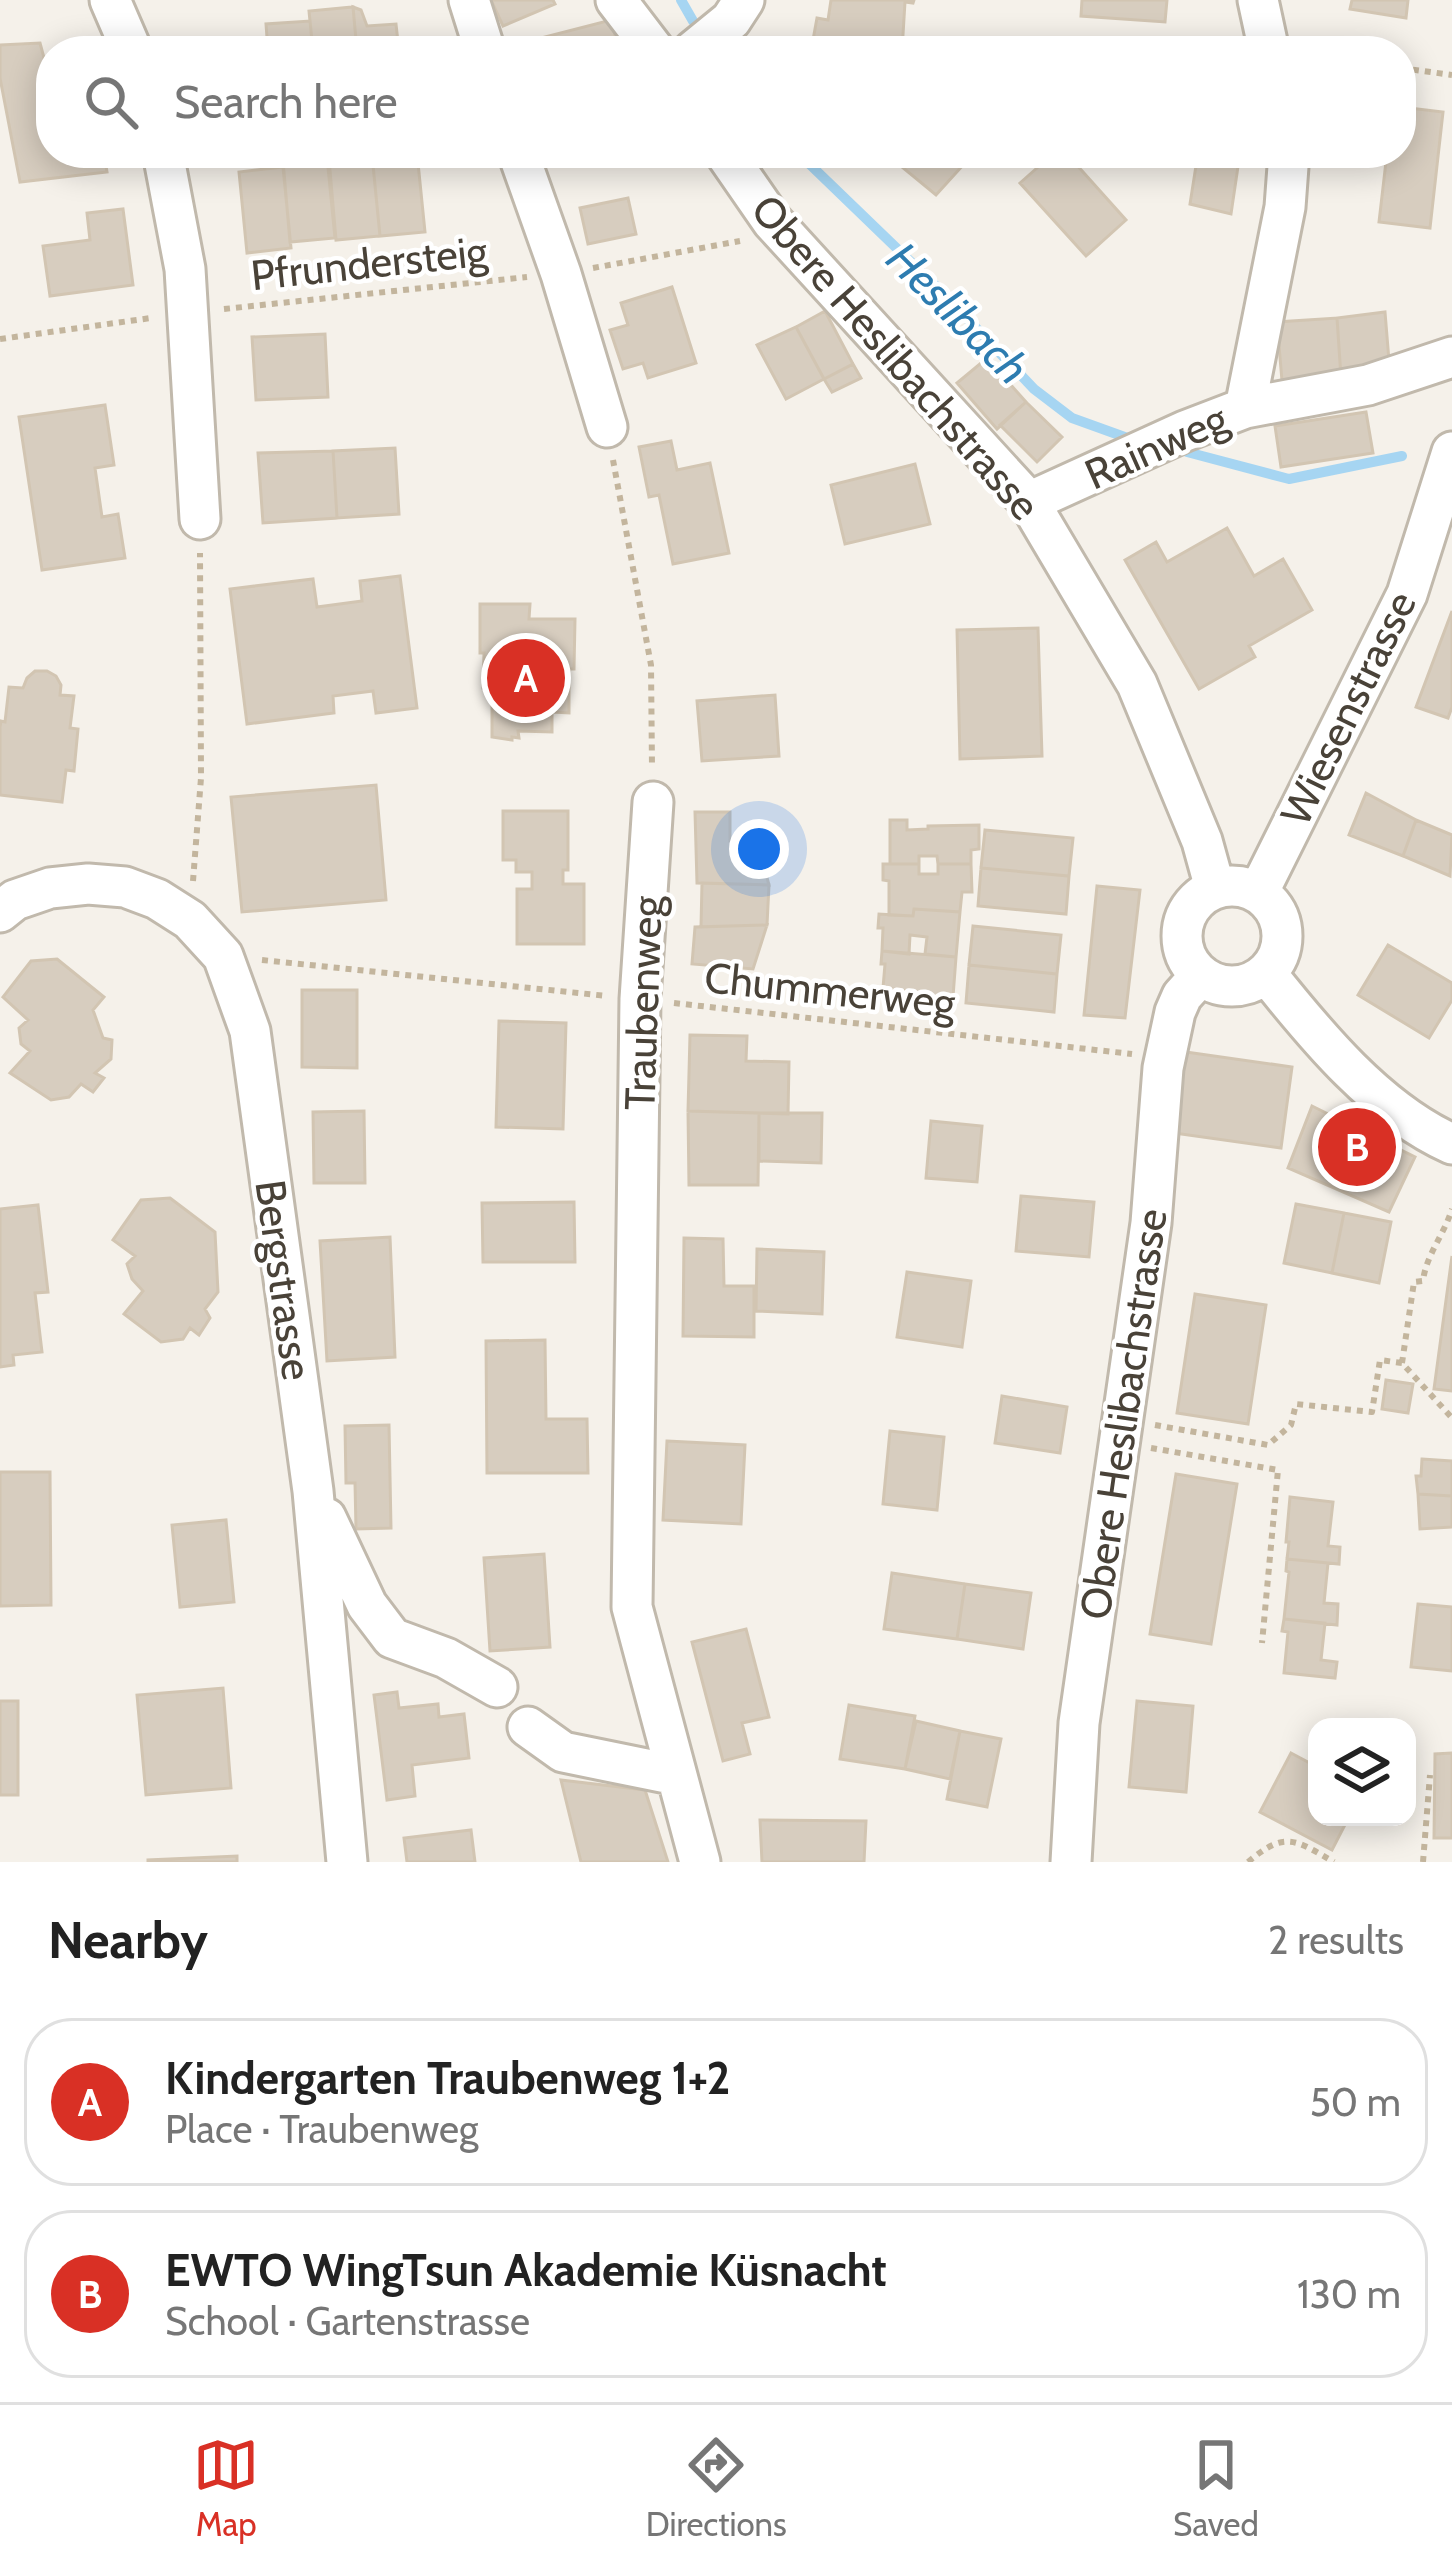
<!DOCTYPE html>
<meta charset="utf-8">
<style>
:root{--surface:#fff;--page:#f6f6f6;--text:#222;--muted:#767676;--line:#e0e0e0;--accent:#d93025}
body{margin:0;font-family:Cabin,sans-serif;background:var(--page);color:var(--text)}
.controls{position:absolute;right:36px;bottom:36px;display:grid;overflow:hidden;border-radius:24px;box-shadow:0 6px 30px #0003}
.controls button{width:108px;height:108px;display:grid;place-items:center;padding:0;border:0;border-bottom:3px solid var(--line);background:var(--surface);color:var(--text);font:60px sans-serif}
.you{position:absolute;left:759px;top:849px;width:42px;height:42px;margin:-30px;border:9px solid #fff;border-radius:50%;background:#1a73e8;box-shadow:0 0 0 18px #1a73e833}
.badge{display:grid;place-items:center;width:78px;height:78px;border-radius:50%;background:var(--accent);color:#fff;font-size:39px;font-weight:700}
.pin{position:absolute;translate:-50% -50%;border:6px solid #fff;box-shadow:0 3px 12px #0006}
.list{margin:0;padding:0;list-style:none}
h2{display:flex;justify-content:space-between;align-items:center;height:156px;margin:0;padding:0 48px;font-size:51px}
h2 small{font-size:39px;font-weight:400;color:var(--muted)}
.list li{display:grid;grid-template-columns:78px 1fr auto;gap:36px;align-items:center;box-sizing:border-box;height:168px;margin:0 24px 24px;padding:0 24px;border:3px solid var(--line);border-radius:48px}
.list b{display:block;font-size:45px;white-space:nowrap}
.list p{margin:0;font-size:39px;white-space:nowrap;color:var(--muted)}
.list em{font-size:39px;font-style:normal;color:var(--muted)}
.icon{flex:none;width:66px;height:66px;fill:none;stroke:currentColor;stroke-width:2;stroke-linecap:round;stroke-linejoin:round}
.map{position:relative;flex:none;width:1452px;height:1862px;overflow:hidden}
.search{position:absolute;background:var(--surface);box-shadow:0 6px 30px #0003;left:36px;right:36px;top:36px;height:132px;display:flex;align-items:center;gap:30px;box-sizing:border-box;padding:0 42px;border-radius:48px;color:var(--muted);font-size:45px}
.sheet{height:540px;background:var(--surface)}
nav{display:flex;justify-content:space-around;align-items:center;box-sizing:border-box;height:168px;border-top:3px solid var(--line);background:var(--surface);font-size:33px;color:var(--muted)}
nav a{display:grid;justify-items:center;gap:6px}
nav .on{color:var(--accent)}
.map>svg:first-child{display:block}
.lines{fill:none;stroke-linecap:round;stroke-linejoin:round}
.stream{stroke:#a6d5f2;stroke-width:10}
.building{fill:#d7cdbf;stroke:#d2c5b2;stroke-width:3}
.minor-casing{stroke:#c1b9ac;stroke-width:45}
.path{stroke:#c3b59d;stroke-width:6;stroke-dasharray:6 6;stroke-linecap:butt}
.minor{stroke:#fff;stroke-width:39}
.labels{text-anchor:middle;stroke-width:9;stroke-linejoin:round;paint-order:stroke}
.street-label{font-size:42px;fill:#494238;stroke:#fff}
.water-label{font-size:45px;font-style:italic;fill:#2d7cb0;stroke:#fff}
</style>
<div class="map">
<svg width="1452" height="1862" viewBox="0 0 1452 1862">
<rect width="100%" height="100%" fill="#f5f1ea"/>
<g class="lines">
<!-- stream -->
<path class="stream" d="M 681,0 L 693,21
M 798,153 L 940,290 L 1034,389 L 1072,418 L 1133,440
M 1187,452 L 1289,479 L 1402,456"/>
</g>
<!-- building -->
<path class="building" d="M 491,0 L 553,0 L 555,4 L 503,26 Z
M 831,0 L 914,0 L 913,3 L 905,2 L 902,51 L 811,51 L 817,18 L 828,20 Z
M 1082,0 L 1167,0 L 1165,22 L 1081,16 Z
M 1352,0 L 1408,0 L 1406,18 L 1350,9 Z
M 353,7 L 357,51 L 313,51 L 309,11 Z
M 353,7 L 361,10 L 367,26 L 396,24 L 399,51 L 357,51 Z
M 611,20 L 619,51 L 536,51 L 533,40 Z
M 310,21 L 313,51 L 268,51 L 266,24 Z
M 267,38 L 268,51 L 201,51 L 199,42 Z
M 40,43 L 51,84 L 51,153 L 104,153 L 107,172 L 20,182 L 0,78 L 0,45 Z
M 1401,107 L 1443,112 L 1430,228 L 1379,222 L 1387,153 L 1401,153 Z
M 417,153 L 425,232 L 380,236 L 372,155 Z
M 885,153 L 974,153 L 936,195 Z
M 1054,153 L 1066,153 L 1126,220 L 1086,256 L 1020,183 Z
M 1198,153 L 1240,153 L 1231,214 L 1190,204 Z
M 372,155 L 380,236 L 336,240 L 329,159 Z
M 327,157 L 335,238 L 290,242 L 283,161 Z
M 283,167 L 291,248 L 247,253 L 239,172 Z
M 628,198 L 636,234 L 588,244 L 580,208 Z
M 123,209 L 133,285 L 50,296 L 43,246 L 90,240 L 87,213 Z
M 672,287 L 696,363 L 648,378 L 643,363 L 623,369 L 610,330 L 628,325 L 621,303 Z
M 825,311 L 853,364 L 824,379 L 796,327 Z
M 1385,312 L 1390,373 L 1341,377 L 1337,318 Z
M 1337,318 L 1341,377 L 1282,381 L 1277,322 Z
M 796,327 L 824,379 L 786,399 L 757,345 Z
M 325,334 L 328,397 L 256,400 L 252,337 Z
M 987,358 L 1026,402 L 997,429 L 957,383 Z
M 853,364 L 861,378 L 832,392 L 824,379 Z
M 1026,402 L 1062,437 L 1037,462 L 1000,425 Z
M 105,405 L 114,465 L 95,468 L 102,517 L 118,514 L 125,558 L 42,570 L 19,417 Z
M 1366,412 L 1373,453 L 1281,467 L 1275,426 Z
M 671,441 L 677,470 L 710,463 L 729,553 L 673,564 L 659,495 L 649,497 L 639,447 Z
M 395,448 L 399,514 L 337,518 L 333,451 Z
M 333,451 L 337,518 L 263,523 L 258,453 Z
M 915,464 L 930,524 L 845,544 L 831,485 Z
M 1227,528 L 1254,576 L 1283,559 L 1312,610 L 1249,646 L 1255,657 L 1199,689 L 1125,560 L 1156,542 L 1167,562 Z
M 400,576 L 417,708 L 376,713 L 373,691 L 333,696 L 334,713 L 247,724 L 230,589 L 313,579 L 317,607 L 362,601 L 360,581 Z
M 480,604 L 530,604 L 529,619 L 575,619 L 574,669 L 569,669 L 569,713 L 552,712 L 552,732 L 518,731 L 519,738 L 512,737 L 512,740 L 492,737 L 492,688 L 483,688 L 484,653 L 480,653 Z
M 1452,611 L 1452,707 L 1448,718 L 1416,707 Z
M 1038,628 L 1042,756 L 960,759 L 957,630 Z
M 35,671 L 47,671 L 56,676 L 61,685 L 60,695 L 74,696 L 70,728 L 78,729 L 74,771 L 66,770 L 62,802 L 0,795 L 0,727 L 1,721 L 5,722 L 9,687 L 23,688 L 27,678 Z
M 775,695 L 779,756 L 702,761 L 697,701 Z
M 376,785 L 386,900 L 242,912 L 231,797 Z
M 1366,793 L 1416,820 L 1403,856 L 1349,835 Z
M 503,811 L 568,811 L 568,870 L 563,870 L 563,884 L 584,884 L 584,944 L 517,944 L 517,889 L 532,889 L 532,872 L 516,872 L 516,860 L 503,860 Z
M 695,812 L 730,812 L 730,841 L 756,836 L 769,885 L 697,883 Z
M 890,820 L 907,820 L 907,830 L 928,829 L 928,826 L 979,825 L 979,849 L 971,850 L 971,864 L 938,864 L 937,856 L 919,856 L 919,864 L 890,864 Z
M 1416,820 L 1452,835 L 1450,876 L 1403,856 Z
M 985,830 L 1073,838 L 1069,876 L 981,868 Z
M 883,864 L 919,864 L 919,874 L 938,874 L 938,864 L 971,864 L 972,892 L 962,892 L 960,912 L 914,909 L 913,916 L 889,915 L 889,881 L 883,880 Z
M 981,868 L 1069,876 L 1066,914 L 978,906 Z
M 702,883 L 769,885 L 767,925 L 701,927 Z
M 1097,886 L 1140,890 L 1125,1018 L 1084,1015 Z
M 914,909 L 960,912 L 956,957 L 925,954 L 927,937 L 910,935 L 909,954 L 882,951 L 883,928 L 878,928 L 879,914 L 913,916 Z
M 767,925 L 753,969 L 692,964 L 695,927 Z
M 973,926 L 1061,935 L 1057,974 L 969,965 Z
M 1388,945 L 1452,983 L 1452,1000 L 1429,1038 L 1358,995 Z
M 882,951 L 956,957 L 953,997 L 908,994 L 909,991 L 883,988 L 885,964 L 881,964 Z
M 57,959 L 104,997 L 93,1010 L 103,1038 L 112,1040 L 111,1059 L 95,1073 L 104,1078 L 93,1092 L 81,1084 L 69,1097 L 51,1100 L 10,1073 L 30,1051 L 21,1044 L 19,1028 L 28,1020 L 3,997 L 31,961 Z
M 969,965 L 1057,974 L 1054,1012 L 966,1003 Z
M 302,990 L 357,990 L 357,1068 L 302,1067 Z
M 499,1021 L 566,1023 L 563,1129 L 496,1127 Z
M 690,1035 L 747,1036 L 746,1061 L 789,1062 L 788,1114 L 688,1111 Z
M 1186,1052 L 1292,1067 L 1281,1148 L 1174,1133 Z
M 1312,1106 L 1415,1157 L 1389,1212 L 1288,1168 Z
M 364,1111 L 365,1183 L 314,1183 L 313,1112 Z
M 688,1111 L 759,1113 L 758,1185 L 689,1185 Z
M 759,1113 L 822,1113 L 821,1163 L 759,1161 Z
M 931,1121 L 982,1126 L 977,1182 L 926,1178 Z
M 1021,1196 L 1094,1202 L 1089,1257 L 1016,1251 Z
M 170,1198 L 215,1232 L 218,1292 L 205,1309 L 210,1318 L 199,1335 L 190,1328 L 183,1339 L 161,1342 L 124,1314 L 143,1291 L 132,1279 L 127,1264 L 135,1256 L 113,1240 L 141,1200 Z
M 574,1202 L 575,1262 L 483,1262 L 482,1203 Z
M 1296,1204 L 1344,1213 L 1332,1273 L 1284,1263 Z
M 38,1205 L 48,1292 L 35,1293 L 42,1352 L 13,1355 L 14,1365 L 0,1367 L 0,1209 Z
M 1344,1213 L 1391,1222 L 1379,1283 L 1332,1273 Z
M 390,1237 L 395,1357 L 327,1361 L 320,1241 Z
M 684,1238 L 723,1239 L 724,1286 L 754,1286 L 754,1337 L 683,1336 Z
M 757,1249 L 824,1252 L 822,1314 L 756,1311 Z
M 1452,1256 L 1452,1391 L 1434,1389 Z
M 907,1272 L 971,1281 L 962,1347 L 897,1337 Z
M 1195,1294 L 1266,1305 L 1248,1424 L 1177,1413 Z
M 545,1340 L 546,1419 L 587,1419 L 588,1473 L 487,1473 L 486,1341 Z
M 1386,1380 L 1413,1384 L 1408,1413 L 1382,1409 Z
M 1002,1396 L 1067,1407 L 1060,1453 L 995,1443 Z
M 389,1425 L 391,1528 L 356,1529 L 355,1483 L 346,1483 L 345,1426 Z
M 890,1431 L 944,1437 L 937,1510 L 883,1504 Z
M 667,1441 L 745,1445 L 741,1524 L 663,1520 Z
M 1422,1459 L 1452,1461 L 1452,1496 L 1418,1494 L 1416,1476 L 1421,1476 Z
M 0,1472 L 50,1472 L 51,1605 L 0,1606 Z
M 1176,1474 L 1237,1484 L 1211,1644 L 1150,1634 Z
M 1418,1494 L 1452,1496 L 1452,1527 L 1420,1529 Z
M 1290,1497 L 1333,1502 L 1328,1546 L 1340,1547 L 1339,1564 L 1287,1559 L 1289,1542 L 1286,1542 Z
M 226,1520 L 234,1602 L 180,1607 L 172,1525 Z
M 544,1554 L 550,1647 L 490,1651 L 484,1558 Z
M 1287,1559 L 1328,1563 L 1324,1603 L 1338,1604 L 1337,1625 L 1284,1619 L 1289,1572 L 1286,1571 Z
M 892,1573 L 965,1584 L 957,1639 L 884,1629 Z
M 965,1584 L 1031,1593 L 1023,1649 L 957,1639 Z
M 1418,1604 L 1452,1607 L 1452,1671 L 1411,1667 Z
M 1284,1619 L 1325,1623 L 1321,1660 L 1337,1662 L 1335,1678 L 1284,1673 L 1288,1632 L 1282,1631 Z
M 746,1629 L 769,1717 L 742,1723 L 750,1754 L 723,1761 L 692,1642 Z
M 223,1688 L 231,1788 L 146,1795 L 137,1695 Z
M 397,1692 L 399,1708 L 438,1704 L 439,1717 L 464,1714 L 469,1758 L 412,1765 L 415,1796 L 387,1800 L 374,1695 Z
M 0,1701 L 18,1701 L 18,1795 L 0,1795 Z
M 1137,1701 L 1193,1706 L 1186,1792 L 1129,1787 Z
M 849,1705 L 915,1716 L 905,1769 L 840,1759 Z
M 916,1721 L 960,1731 L 950,1779 L 905,1769 Z
M 960,1731 L 1001,1739 L 987,1807 L 947,1799 Z
M 1291,1753 L 1317,1767 L 1317,1817 L 1349,1817 L 1332,1850 L 1260,1812 Z
M 1452,1753 L 1452,1838 L 1434,1838 L 1435,1754 Z
M 561,1780 L 645,1790 L 668,1862 L 581,1862 Z
M 760,1820 L 866,1821 L 864,1862 L 762,1862 Z
M 471,1830 L 475,1862 L 407,1862 L 404,1838 Z
M 237,1856 L 237,1862 L 148,1862 L 148,1860 Z"/>
<g class="lines">
<defs>
<path id="minor" d="M 110,0 L 132,51
M 469,0 L 485,51
M 616,0 L 655,51
M 1258,0 L 1269,51
M 693,51 L 731,20 L 744,0
M 163,153 L 185,269 L 200,519
M 518,153 L 561,274 L 607,427
M 725,153 L 772,221 L 1029,502 L 1137,684 L 1202,841 L 1215,888
M 1245,408 L 1285,207 L 1289,153
M 1029,502 L 1185,431 L 1245,408 L 1368,385 L 1452,357
M 653,802 L 640,999 L 632,1607 L 700,1862
M1182 936a50 50 0 1 1 100 0a50 50 0 1 1-100 0Z
M 1258,893 L 1407,594 L 1452,452
M 0,912 L 15,900 L 50,888 L 88,884 L 125,887 L 157,899 L 190,920 L 223,956 L 250,1031 L 313,1491 L 347,1862
M 1266,973 C 1316,1036 1378,1111 1452,1144
M 326,1518 L 367,1605 L 392,1638 L 446,1658 L 497,1687
M 528,1727 L 563,1752 L 676,1775
M 1071,1862 L 1079,1723 L 1151,1223 L 1163,1068 L 1175,1012 L 1182,996 L 1201,975"/>
</defs>
<!-- minor casing -->
<use href="#minor" class="minor-casing"/>
<!-- path -->
<path class="path" d="M 1401,68 L 1452,75
M 593,268 L 740,241
M 224,309 L 527,277
M 0,339 L 151,318
M 613,460 L 651,665 L 652,767
M 193,881 L 201,778 L 200,553
M 262,960 L 607,996
M 674,1003 L 1132,1054
M 1402,1363 L 1414,1282 L 1423,1281 C 1426,1255 1444,1235 1452,1209
M 1155,1425 L 1268,1445 L 1291,1425 L 1296,1404 L 1372,1412 L 1380,1360 L 1402,1363 L 1452,1418
M 1151,1448 L 1278,1470 L 1262,1643
M 1248,1862 C 1286,1830 1295,1840 1334,1862
M 1423,1862 L 1430,1775"/>
<!-- minor -->
<use href="#minor" class="minor"/>
</g>
<g class="labels">
<!-- street labels -->
<g class="street-label">
<text transform="translate(369 263) rotate(-6)" y="15">Pfrundersteig</text>
<text transform="translate(896 357) rotate(49)" y="15">Obere Heslibachstrasse</text>
<text transform="translate(1156 446) rotate(-24)" y="15">Rainweg</text>
<text transform="translate(1348 708) rotate(-64)" y="15">Wiesenstrasse</text>
<text transform="translate(830 990) rotate(6)" y="15">Chummerweg</text>
<text transform="translate(643 1003) rotate(-88)" y="15">Traubenweg</text>
<text transform="translate(284 1280) rotate(82)" y="15">Bergstrasse</text>
<text transform="translate(1123 1414) rotate(-82)" y="15">Obere Heslibachstrasse</text>
</g>
<!-- water labels -->
<g class="water-label">
<text transform="translate(958 313) rotate(45)" y="16">Heslibach</text>
</g>
</g>
</svg>
<div class="controls">
<button><svg class="icon" aria-label="layers" viewBox="0 0 24 24"><path d="M12 4l9 5-9 5-9-5zM3 14l9 5 9-5"/></svg></button>
</div>
<div class="you"></div>
<div class="pin badge" style="left:526px;top:678px">A</div>
<div class="pin badge" style="left:1357px;top:1147px">B</div>
<div class="search"><svg class="icon" aria-label="search" viewBox="0 0 24 24"><circle cx="10" cy="10" r="6"/><path d="M15 15l6 6"/></svg>Search here</div>
</div>
<section class="sheet">
<h2>Nearby<small>2 results</small></h2>
<ul class="list">
<li><span class="badge">A</span><div><b>Kindergarten Traubenweg 1+2</b><p>Place · Traubenweg</p></div><em>50 m</em></li>
<li><span class="badge">B</span><div><b>EWTO WingTsun Akademie Küsnacht</b><p>School · Gartenstrasse</p></div><em>130 m</em></li>
</ul>
</section>
<nav>
<a class="on"><svg class="icon" aria-label="map" viewBox="0 0 24 24"><path d="M3 6l6-2 6 2 6-2v14l-6 2-6-2-6 2zM9 4v14M15 6v14"/></svg>Map</a>
<a><svg class="icon" aria-label="directions" viewBox="0 0 24 24"><path d="M12 3l9 9-9 9-9-9zM9 14v-3h6M13 9l2 2-2 2"/></svg>Directions</a>
<a><svg class="icon" aria-label="saved" viewBox="0 0 24 24"><path d="M7 4h10v16l-5-4-5 4z"/></svg>Saved</a>
</nav>
